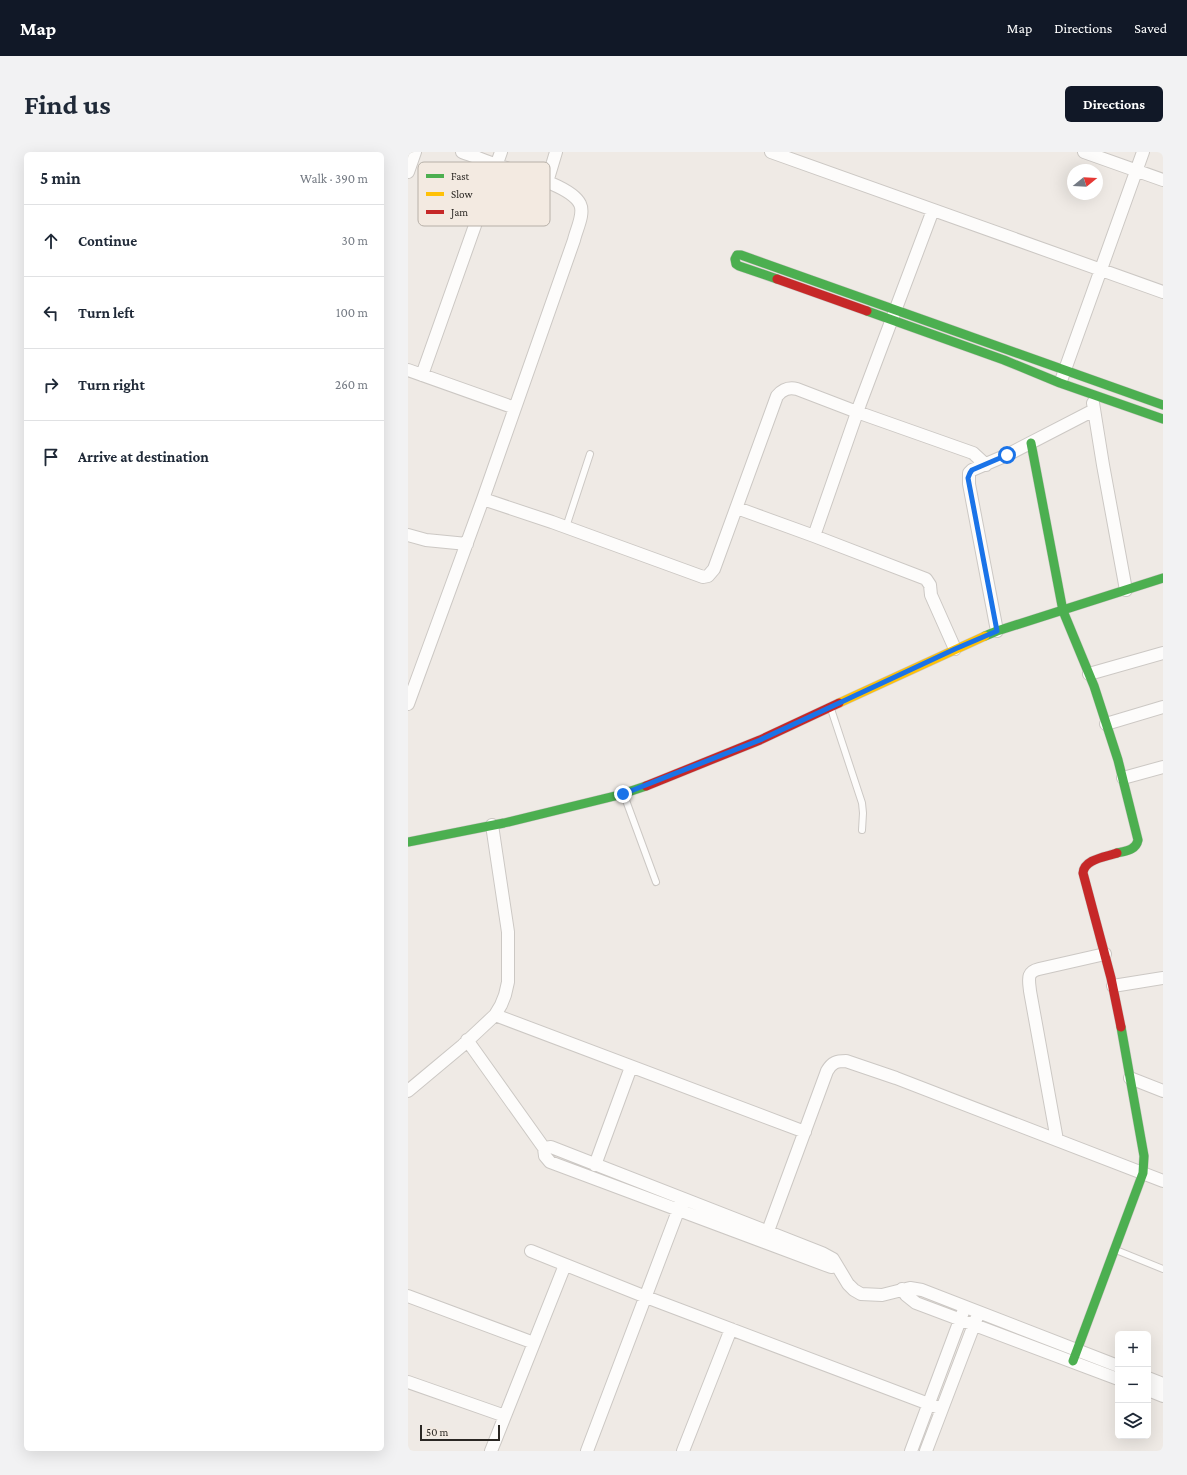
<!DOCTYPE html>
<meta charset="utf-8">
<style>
:root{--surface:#fff;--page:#f2f2f3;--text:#1f2937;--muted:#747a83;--line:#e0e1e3;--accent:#111827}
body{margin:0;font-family:"Crimson Pro",serif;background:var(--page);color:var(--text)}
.controls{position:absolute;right:12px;bottom:12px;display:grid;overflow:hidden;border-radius:6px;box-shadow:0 4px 16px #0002}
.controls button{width:36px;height:36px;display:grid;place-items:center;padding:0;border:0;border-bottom:1px solid var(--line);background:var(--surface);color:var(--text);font:20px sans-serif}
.compass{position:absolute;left:659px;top:12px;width:36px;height:36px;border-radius:50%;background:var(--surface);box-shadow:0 4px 16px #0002;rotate:72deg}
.scale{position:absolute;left:12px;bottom:10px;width:80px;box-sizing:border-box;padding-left:4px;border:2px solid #2a2723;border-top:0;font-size:11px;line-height:14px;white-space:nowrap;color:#2a2723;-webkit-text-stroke:3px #f3eae1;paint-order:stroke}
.stop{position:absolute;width:12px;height:12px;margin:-9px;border:3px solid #1a73e8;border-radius:50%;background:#fff}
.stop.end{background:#1a73e8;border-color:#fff;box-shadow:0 1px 4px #0008}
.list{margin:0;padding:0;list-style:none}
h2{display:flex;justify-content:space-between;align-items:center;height:52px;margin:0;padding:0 16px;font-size:17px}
h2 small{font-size:13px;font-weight:400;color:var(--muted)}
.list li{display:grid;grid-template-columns:26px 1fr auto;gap:12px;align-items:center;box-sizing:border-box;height:72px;padding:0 16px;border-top:1px solid var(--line)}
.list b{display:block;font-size:15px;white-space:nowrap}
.list em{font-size:13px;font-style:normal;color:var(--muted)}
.icon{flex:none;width:22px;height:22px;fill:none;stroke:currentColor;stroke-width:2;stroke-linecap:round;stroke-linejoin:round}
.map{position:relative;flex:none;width:755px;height:1299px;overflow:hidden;border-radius:6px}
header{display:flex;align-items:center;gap:24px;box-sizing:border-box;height:56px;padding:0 20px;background:var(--accent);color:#fff}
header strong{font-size:19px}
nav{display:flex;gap:22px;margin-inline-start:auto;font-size:14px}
.intro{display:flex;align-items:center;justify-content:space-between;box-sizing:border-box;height:96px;padding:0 24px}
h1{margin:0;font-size:28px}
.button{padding:10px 18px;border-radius:6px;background:var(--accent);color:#fff;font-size:14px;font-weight:700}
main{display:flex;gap:24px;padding:0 24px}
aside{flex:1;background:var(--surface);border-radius:6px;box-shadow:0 4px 16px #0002}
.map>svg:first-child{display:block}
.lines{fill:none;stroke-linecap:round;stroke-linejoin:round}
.lane-casing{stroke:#ccc8c4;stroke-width:8}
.street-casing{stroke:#ccc8c4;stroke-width:14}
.fast-casing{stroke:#ccc8c4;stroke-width:10}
.slow-casing{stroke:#ccc8c4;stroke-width:10}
.jam-casing{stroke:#ccc8c4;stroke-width:10}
.lane{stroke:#fdfcfb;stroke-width:6}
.street{stroke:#fdfcfb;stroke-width:12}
.fast{stroke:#4caf50;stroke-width:9}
.slow{stroke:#ffc107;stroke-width:9}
.jam{stroke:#c62828;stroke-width:9}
.route{stroke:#1a73e8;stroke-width:5}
.key{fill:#f3eae1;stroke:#b7b0a8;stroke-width:1}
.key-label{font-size:11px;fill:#2a2723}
</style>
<header>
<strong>Map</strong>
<nav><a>Map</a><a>Directions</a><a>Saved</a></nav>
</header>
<div class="intro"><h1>Find us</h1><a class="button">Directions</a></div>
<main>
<aside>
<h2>5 min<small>Walk · 390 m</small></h2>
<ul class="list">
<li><svg class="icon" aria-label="ahead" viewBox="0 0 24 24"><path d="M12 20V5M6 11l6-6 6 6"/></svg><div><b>Continue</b></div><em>30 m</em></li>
<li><svg class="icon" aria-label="left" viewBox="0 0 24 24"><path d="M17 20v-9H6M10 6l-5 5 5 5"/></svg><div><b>Turn left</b></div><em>100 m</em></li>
<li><svg class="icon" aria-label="right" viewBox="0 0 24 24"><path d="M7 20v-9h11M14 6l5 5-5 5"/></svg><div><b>Turn right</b></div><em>260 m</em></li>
<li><svg class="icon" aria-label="arrive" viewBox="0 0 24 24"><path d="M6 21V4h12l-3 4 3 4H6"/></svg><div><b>Arrive at destination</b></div></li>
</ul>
</aside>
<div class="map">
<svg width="755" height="1299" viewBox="0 0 755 1299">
<rect width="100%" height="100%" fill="#efeae5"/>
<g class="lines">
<defs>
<path id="lane" d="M 158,375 L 182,302
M 423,557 L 454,651 L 455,661 L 454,678
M 216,643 L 248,730
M 708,1098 L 755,1117"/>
<path id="street" d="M 363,0 L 755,140
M 676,0 L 755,28
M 0,20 L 7,0
M 139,30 L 148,0
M 0,218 L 107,256
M 14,223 L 93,0
M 654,226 L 735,0
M 685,251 L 695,313 L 718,438
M 75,347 L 144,370 L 295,425 L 300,424 L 306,417 L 369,244 C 375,237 381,235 389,237 L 449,260 L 565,301 L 578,313
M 329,356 L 406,384 L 518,427 L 522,433 L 523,443 L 547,497
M 0,383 L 18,388 L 59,392
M 406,384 L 452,252 L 525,58
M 589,479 L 561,332 L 561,321 L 564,318 L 599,303 L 686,258
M 681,522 L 755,501
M 0,552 L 75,347 L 166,88 C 168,78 177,62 172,52 C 163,33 109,20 89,13 C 77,9 66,4 54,0
M 698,572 L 755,555
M 715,626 L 755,615
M 705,834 L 755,826
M 87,863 L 397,980
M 59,888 L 136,996 L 137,1004 L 142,1010 L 423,1115 L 429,1114
M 722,926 L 755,939
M 0,939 L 55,893 L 87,863 L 93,853 L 97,843 L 100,830 L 100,780 L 84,673
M 649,988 L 622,839 C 621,828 618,820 631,817 L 697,802
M 136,996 L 143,995 L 414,1101 L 425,1107 L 440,1132 L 446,1138 L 453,1142 L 474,1143 L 502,1136 L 514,1138 L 710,1214
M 187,1013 L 223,915
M 360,1079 L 419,919 C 424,910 429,909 438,909 L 488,926 L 755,1029
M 123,1099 L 238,1145 L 534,1257
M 494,1137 L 498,1143 L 508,1151 L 710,1227
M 0,1144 L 126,1191
M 740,1226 L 755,1232
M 0,1230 L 97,1264
M 740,1238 L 755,1244
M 83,1299 L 157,1113
M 179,1299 L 273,1051
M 275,1299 L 323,1177
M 503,1299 L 555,1160
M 518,1299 L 569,1165"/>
<path id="fast" d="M 369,127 L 331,114 L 328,112 L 327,107 L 329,103 L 333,103 C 474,152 614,204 755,253
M 459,159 L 596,208 L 652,231 L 755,267
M 623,291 L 655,459 L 686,534 L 710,608 L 730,688 C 728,698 718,699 709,701
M 577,484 L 589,479 L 755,426
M 0,690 L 96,671 L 211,643 L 238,634
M 665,1209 L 735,1021 L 736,1004 L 713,875"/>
<path id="slow" d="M 431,551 L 577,484"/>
<path id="jam" d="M 369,127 L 459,159
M 238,634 L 352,588 L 431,551
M 709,701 C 698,705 676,707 675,721 L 703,826 L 713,875"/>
</defs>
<!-- lane casing -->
<use href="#lane" class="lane-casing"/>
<!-- street casing -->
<use href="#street" class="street-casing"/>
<!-- fast casing -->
<use href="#fast" class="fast-casing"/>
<!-- slow casing -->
<use href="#slow" class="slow-casing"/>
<!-- jam casing -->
<use href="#jam" class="jam-casing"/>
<!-- lane -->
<use href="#lane" class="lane"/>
<!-- street -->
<use href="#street" class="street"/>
<!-- fast -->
<use href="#fast" class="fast"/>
<!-- slow -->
<use href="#slow" class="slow"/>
<!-- jam -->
<use href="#jam" class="jam"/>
</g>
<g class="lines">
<!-- route -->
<path class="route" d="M 215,642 L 352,588 L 547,497 L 589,479 L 560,326 L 562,321 L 564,318 L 599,303"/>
</g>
<!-- legend -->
<rect x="10" y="10" width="132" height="64" rx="6" class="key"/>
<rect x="18" y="22" width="18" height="4" fill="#4caf50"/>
<rect x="18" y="40" width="18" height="4" fill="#ffc107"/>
<rect x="18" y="58" width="18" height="4" fill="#c62828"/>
<g class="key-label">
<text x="43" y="28">Fast</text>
<text x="43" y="46">Slow</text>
<text x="43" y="64">Jam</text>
</g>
</svg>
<div class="controls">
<button>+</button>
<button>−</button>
<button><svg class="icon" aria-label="layers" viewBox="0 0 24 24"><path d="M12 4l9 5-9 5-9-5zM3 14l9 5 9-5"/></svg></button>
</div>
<svg class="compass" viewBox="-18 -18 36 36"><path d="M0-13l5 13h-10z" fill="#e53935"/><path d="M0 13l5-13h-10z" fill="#747a83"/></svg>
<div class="scale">50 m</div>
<div class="stop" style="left:599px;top:303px"></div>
<div class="stop end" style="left:215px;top:642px"></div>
</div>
</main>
